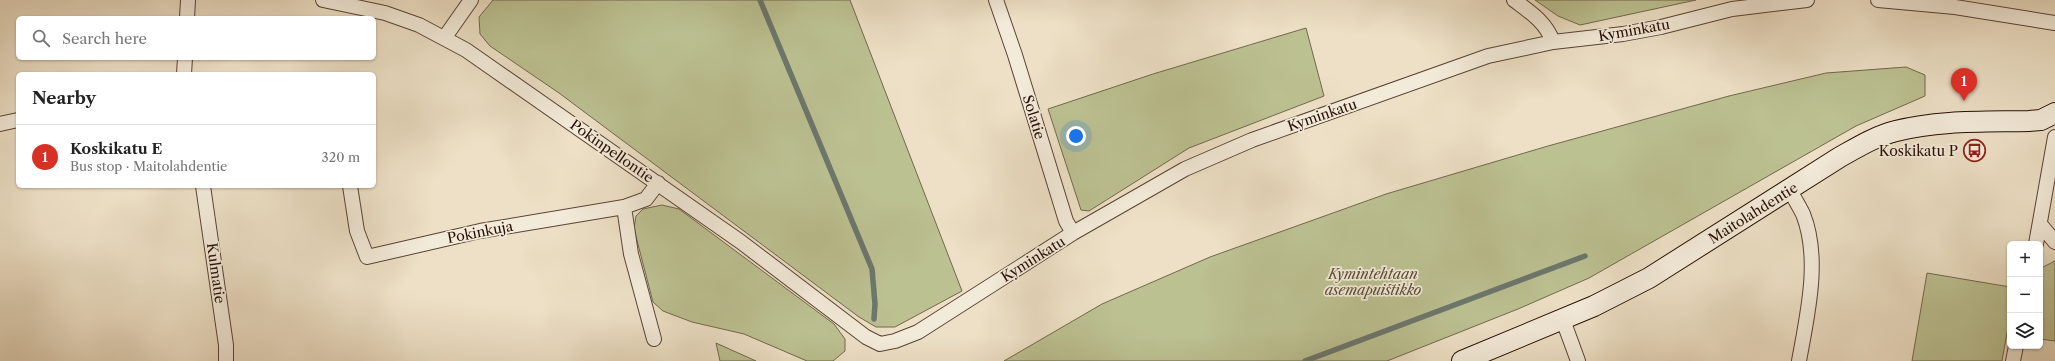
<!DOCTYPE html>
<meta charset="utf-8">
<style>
:root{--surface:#fff;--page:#f2f2f2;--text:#222;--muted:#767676;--line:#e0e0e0;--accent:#d93025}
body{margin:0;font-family:"Libre Caslon Text",serif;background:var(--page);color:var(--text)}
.controls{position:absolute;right:12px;bottom:12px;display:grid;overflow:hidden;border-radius:6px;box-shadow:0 1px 3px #0004}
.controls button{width:36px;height:36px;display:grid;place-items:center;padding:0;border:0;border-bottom:1px solid var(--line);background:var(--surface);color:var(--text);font:20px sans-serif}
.you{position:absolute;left:1076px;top:136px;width:14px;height:14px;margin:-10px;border:3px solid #fff;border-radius:50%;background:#1a73e8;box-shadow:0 0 0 6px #1a73e833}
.badge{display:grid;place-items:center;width:26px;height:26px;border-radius:50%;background:var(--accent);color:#fff;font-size:13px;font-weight:700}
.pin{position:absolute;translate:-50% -33px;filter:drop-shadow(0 1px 2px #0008)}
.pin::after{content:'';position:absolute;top:21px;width:14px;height:12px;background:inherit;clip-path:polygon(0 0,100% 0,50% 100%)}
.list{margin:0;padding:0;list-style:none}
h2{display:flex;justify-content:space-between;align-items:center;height:52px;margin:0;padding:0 16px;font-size:17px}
h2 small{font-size:13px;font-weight:400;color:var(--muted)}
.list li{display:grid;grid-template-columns:26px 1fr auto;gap:12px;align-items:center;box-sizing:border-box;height:64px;padding:0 16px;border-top:1px solid var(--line)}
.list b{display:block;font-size:15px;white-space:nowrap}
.list p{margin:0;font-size:13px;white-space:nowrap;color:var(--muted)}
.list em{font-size:13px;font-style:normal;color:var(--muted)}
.icon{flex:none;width:22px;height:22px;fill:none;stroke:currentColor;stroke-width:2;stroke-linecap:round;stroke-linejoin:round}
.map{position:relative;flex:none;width:2055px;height:361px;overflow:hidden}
.search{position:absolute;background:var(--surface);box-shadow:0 1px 3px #0004;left:16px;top:16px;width:360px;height:44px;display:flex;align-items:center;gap:10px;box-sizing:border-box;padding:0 14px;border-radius:6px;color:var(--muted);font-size:15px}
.panel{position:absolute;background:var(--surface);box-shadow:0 1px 3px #0004;left:16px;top:72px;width:360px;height:116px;border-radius:6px}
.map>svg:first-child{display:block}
.green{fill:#bcc192;stroke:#72684c}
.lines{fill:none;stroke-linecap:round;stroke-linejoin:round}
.stream{stroke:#6c776d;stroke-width:5.5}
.street-casing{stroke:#5a4335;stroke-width:16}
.secondary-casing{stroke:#290f05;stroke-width:22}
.street{stroke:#f3ebda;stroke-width:14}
.secondary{stroke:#f3ebda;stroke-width:20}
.labels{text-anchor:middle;stroke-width:3.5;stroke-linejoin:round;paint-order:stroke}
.street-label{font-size:14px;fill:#290f05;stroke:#f3ebda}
.poi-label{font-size:14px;fill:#290f05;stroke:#f3ebda;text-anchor:end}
.park-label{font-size:14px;font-style:italic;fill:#5c4d36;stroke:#f3ebda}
</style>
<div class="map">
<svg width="2055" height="361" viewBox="0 0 2055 361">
<rect width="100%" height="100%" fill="#ede0c6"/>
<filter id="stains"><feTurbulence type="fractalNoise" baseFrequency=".005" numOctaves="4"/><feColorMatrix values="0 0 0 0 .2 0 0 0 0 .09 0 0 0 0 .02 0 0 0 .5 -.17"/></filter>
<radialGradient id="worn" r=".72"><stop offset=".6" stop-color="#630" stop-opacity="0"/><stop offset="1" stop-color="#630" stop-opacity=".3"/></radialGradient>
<!-- green -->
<path class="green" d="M 493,0 L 850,0 L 962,291 L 895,327 L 876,327 L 859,317 L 559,93 L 490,46 L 480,34 L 479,17 Z
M 1535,0 L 1696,0 L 1580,25 L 1558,16 Z
M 1306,28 L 1324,96 L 1189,148 L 1089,211 L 1081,210 L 1048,109 L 1153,74 Z
M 1906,67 L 1925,75 L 1925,96 L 1856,126 L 1589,278 L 1518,309 L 1387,361 L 1004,361 L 1102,304 L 1210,257 L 1386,194 L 1548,146 L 1729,96 L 1826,73 Z
M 662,205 L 679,209 L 834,324 L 845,339 L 845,351 L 833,361 L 807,361 L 744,334 L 692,322 L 663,311 L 653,302 L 634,229 L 636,216 L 643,209 Z
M 2055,261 L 2055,341 L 2040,339 L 2041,268 Z
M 1927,273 L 2010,287 L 2010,316 L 2002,361 L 1912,361 Z
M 716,343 L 756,361 L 720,361 Z"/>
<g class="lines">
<!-- stream -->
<path class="stream" d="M 760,0 L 872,269 L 875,304 L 874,319
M 1305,361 L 1585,256"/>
<defs>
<path id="street" d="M 323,0 L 385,13 L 419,25 L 466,50 L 741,242 L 866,337 L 880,344 L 895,341 L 918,332 L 1073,233 L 1185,169 L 1252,140 L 1488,56 L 1553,42 L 1623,34 L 1661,27 L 1732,9 L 1807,0
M 996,0 L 1015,55 L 1066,221 L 1073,233
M 1514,0 C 1530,12 1546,22 1553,42
M 1878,0 L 1955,7 L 2055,23
M 187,18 L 188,0
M 445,37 L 471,0
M 184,74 L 185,58
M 0,124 L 18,120
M 203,186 L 226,345 L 226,361
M 350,186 L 357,231 L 367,257 L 480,231 L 624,207 L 646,199 L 658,183
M 1790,190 C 1794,198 1799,206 1803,214 C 1821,259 1807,316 1799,361
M 624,207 L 631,254 L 654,339
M 2040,224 L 2055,242
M 2036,244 L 2055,137
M 1563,320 L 1578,361
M 2013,361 L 2016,346"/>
<path id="secondary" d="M 1462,361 L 1594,306 L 1649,278 L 1840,157 C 1858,147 1876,136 1896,131 C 1939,120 1985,122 2029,121 L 2041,120 L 2055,113"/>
</defs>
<!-- street casing -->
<use href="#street" class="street-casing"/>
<!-- secondary casing -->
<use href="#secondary" class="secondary-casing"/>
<!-- street -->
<use href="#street" class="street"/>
<!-- secondary -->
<use href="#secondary" class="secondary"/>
</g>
<!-- icons -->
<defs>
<symbol id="bus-ring" viewBox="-11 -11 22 22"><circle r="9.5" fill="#f3ebda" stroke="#8f2418" stroke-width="1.5"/><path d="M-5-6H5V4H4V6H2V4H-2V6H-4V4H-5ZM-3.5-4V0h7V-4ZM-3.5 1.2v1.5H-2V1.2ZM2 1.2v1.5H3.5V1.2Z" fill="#8f2418"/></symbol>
</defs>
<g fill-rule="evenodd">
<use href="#bus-ring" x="1962" y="138" width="25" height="25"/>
</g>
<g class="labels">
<!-- street labels -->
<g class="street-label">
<text transform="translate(1634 30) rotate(-10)" y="5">Kyminkatu</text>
<text transform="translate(1322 115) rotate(-19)" y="5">Kyminkatu</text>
<text transform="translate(1034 117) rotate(73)" y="5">Solatie</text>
<text transform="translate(612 151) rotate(35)" y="5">Pokinpellontie</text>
<text transform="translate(1753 213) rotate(-32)" y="5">Maitolahdentie</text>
<text transform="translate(480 232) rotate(-11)" y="5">Pokinkuja</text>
<text transform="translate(1033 259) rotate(-32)" y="5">Kyminkatu</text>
<text transform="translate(216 273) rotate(82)" y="5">Kulmatie</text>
</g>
<!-- poi labels -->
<g class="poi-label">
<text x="1958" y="156">Koskikatu P</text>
</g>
<!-- park labels -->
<g class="park-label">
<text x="1373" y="279">Kymintehtaan<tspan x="1373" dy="16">asemapuistikko</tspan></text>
</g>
</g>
<rect width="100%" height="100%" filter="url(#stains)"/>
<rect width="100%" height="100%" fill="url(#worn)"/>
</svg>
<div class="controls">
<button>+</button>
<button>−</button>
<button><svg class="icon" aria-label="layers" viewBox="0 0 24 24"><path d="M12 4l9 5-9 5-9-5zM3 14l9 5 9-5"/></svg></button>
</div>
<div class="you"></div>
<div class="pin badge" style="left:1964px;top:101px">1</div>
<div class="search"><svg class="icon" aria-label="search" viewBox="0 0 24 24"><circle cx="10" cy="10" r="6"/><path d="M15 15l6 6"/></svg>Search here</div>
<section class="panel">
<h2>Nearby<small></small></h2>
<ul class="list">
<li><span class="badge">1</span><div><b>Koskikatu E</b><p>Bus stop · Maitolahdentie</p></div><em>320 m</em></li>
</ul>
</section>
</div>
